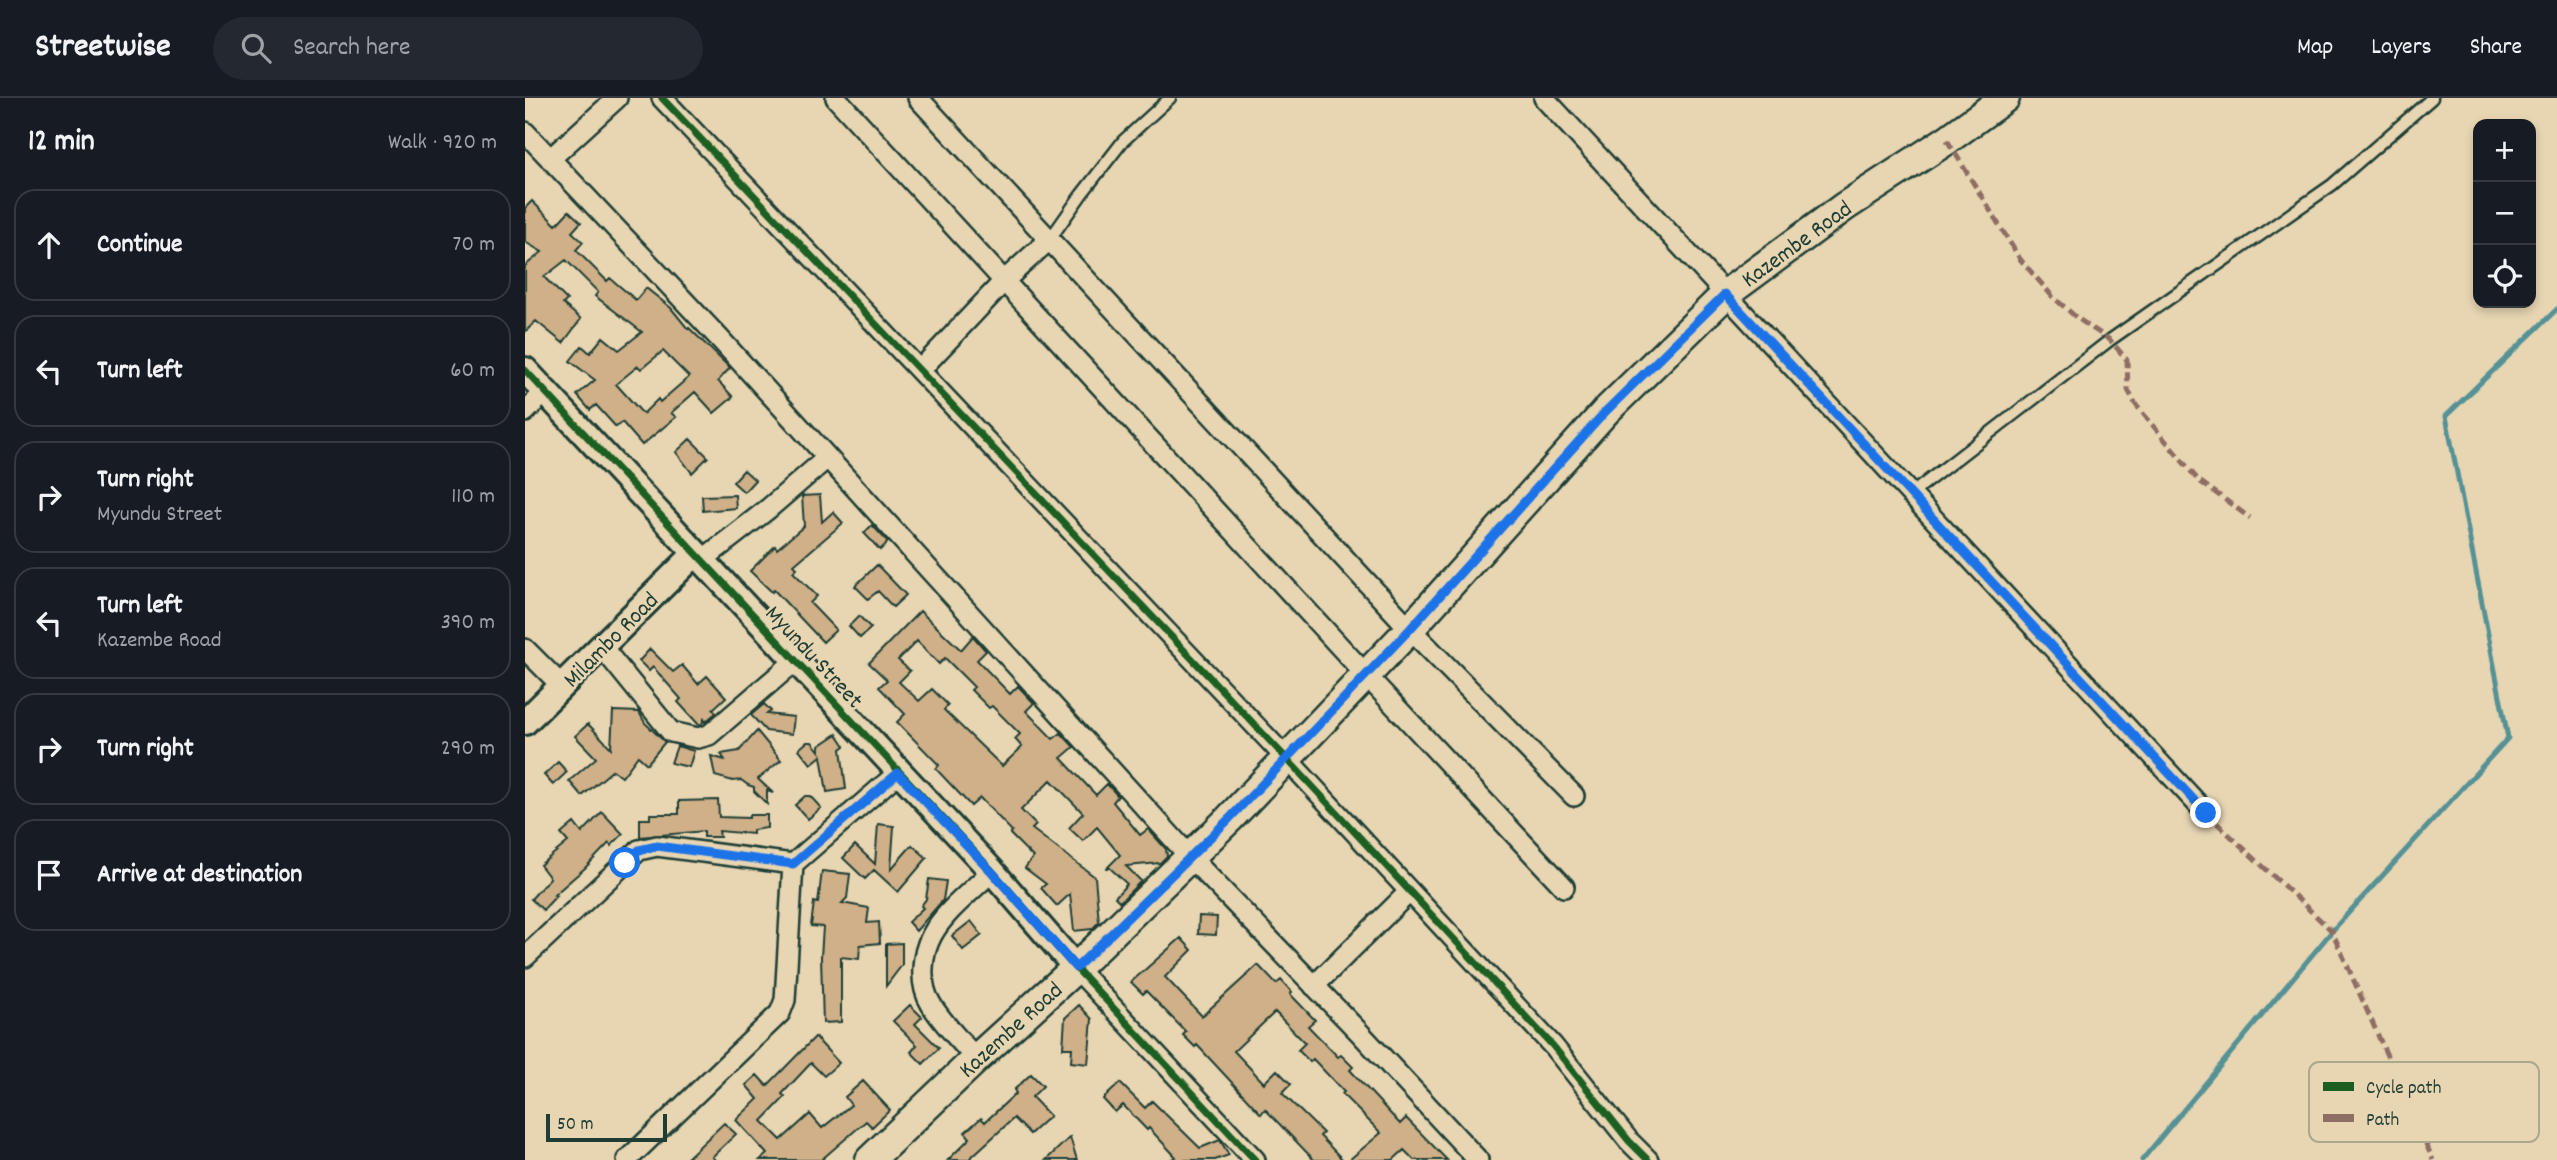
<!DOCTYPE html>
<meta charset="utf-8">
<style>
:root{--surface:#171b24;--page:#242831;--text:#f1f3f6;--muted:#9ea1a6;--line:#363941}
body{margin:0;font-family:Dekko,sans-serif;background:var(--page);color:var(--text)}
.controls{position:absolute;right:21px;top:21px;display:grid;overflow:hidden;border-radius:14px;box-shadow:0 4px 10px #0003}
.controls button{width:63px;height:63px;display:grid;place-items:center;padding:0;border:0;border-bottom:2px solid var(--line);background:var(--surface);color:var(--text);font:35px sans-serif}
.scale{position:absolute;left:21px;bottom:18px;width:121px;box-sizing:border-box;padding-left:7px;border:4px solid #1f3d34;border-top:0;font-size:19px;line-height:24px;white-space:nowrap;color:#1f3d34;-webkit-text-stroke:5px #e8d6b3;paint-order:stroke}
.stop{position:absolute;width:21px;height:21px;margin:-16px;border:5px solid #1a73e8;border-radius:50%;background:#fff}
.stop.end{background:#1a73e8;border-color:#fff;box-shadow:0 2px 7px #0008}
.list{margin:0;padding:0;list-style:none}
h2{display:flex;justify-content:space-between;align-items:center;height:91px;margin:0;padding:0 28px;font-size:30px}
h2 small{font-size:23px;font-weight:400;color:var(--muted)}
.list li{display:grid;grid-template-columns:46px 1fr auto;gap:21px;align-items:center;box-sizing:border-box;height:112px;margin:0 14px 14px;padding:0 14px;border:2px solid var(--line);border-radius:21px}
.list b{display:block;font-size:26px;white-space:nowrap}
.list p{margin:0;font-size:23px;white-space:nowrap;color:var(--muted)}
.list em{font-size:23px;font-style:normal;color:var(--muted)}
.icon{flex:none;width:38px;height:38px;fill:none;stroke:currentColor;stroke-width:2;stroke-linecap:round;stroke-linejoin:round}
.map{position:relative;flex:none;width:2032px;height:1062px;overflow:hidden}
header{display:flex;align-items:center;gap:42px;box-sizing:border-box;height:98px;padding:0 35px;background:var(--surface);border-bottom:2px solid var(--line)}
header strong{font-size:33px}
nav{display:flex;gap:38px;margin-inline-start:auto;font-size:24px}
.search{width:490px;height:63px;background:var(--page);display:flex;align-items:center;gap:18px;box-sizing:border-box;padding:0 24px;border-radius:38px;color:var(--muted);font-size:26px}
main{display:flex}
aside{flex:1;background:var(--surface)}
.map>svg:first-child{display:block}
.lines{fill:none;stroke-linecap:round;stroke-linejoin:round}
.stream{stroke:#559195;stroke-width:5}
.building{fill:#cfb088;stroke:#1f3d34;stroke-width:2;fill-rule:evenodd}
.service-casing{stroke:#1f3d34;stroke-width:15}
.minor-casing{stroke:#1f3d34;stroke-width:24}
.tertiary-casing{stroke:#1f3d34;stroke-width:30}
.secondary-casing{stroke:#1f3d34;stroke-width:33}
.service{stroke:#e8d6b3;stroke-width:10}
.minor{stroke:#e8d6b3;stroke-width:19}
.tertiary{stroke:#e8d6b3;stroke-width:24}
.secondary{stroke:#e8d6b3;stroke-width:28}
.quiet{stroke:#8d6e63;stroke-width:5;stroke-dasharray:10 5;stroke-linecap:butt}
.cycleway-casing{stroke:#e8d6b3;stroke-width:11}
.cycleway{stroke:#1b5e20;stroke-width:7}
.route{stroke:#1a73e8;stroke-width:9}
.labels{text-anchor:middle;stroke-width:5;stroke-linejoin:round;paint-order:stroke}
.street-label{font-size:24px;fill:#1f3d34;stroke:#e8d6b3}
.key{fill:#e8d6b3;stroke:#aca88d;stroke-width:2}
.key-label{font-size:19px;fill:#1f3d34}
</style>
<header>
<strong>Streetwise</strong>
<div class="search"><svg class="icon" aria-label="search" viewBox="0 0 24 24"><circle cx="10" cy="10" r="6"/><path d="M15 15l6 6"/></svg>Search here</div>
<nav><a>Map</a><a>Layers</a><a>Share</a></nav>
</header>
<main>
<aside>
<h2>12 min<small>Walk · 920 m</small></h2>
<ul class="list">
<li><svg class="icon" aria-label="ahead" viewBox="0 0 24 24"><path d="M12 20V5M6 11l6-6 6 6"/></svg><div><b>Continue</b></div><em>70 m</em></li>
<li><svg class="icon" aria-label="left" viewBox="0 0 24 24"><path d="M17 20v-9H6M10 6l-5 5 5 5"/></svg><div><b>Turn left</b></div><em>60 m</em></li>
<li><svg class="icon" aria-label="right" viewBox="0 0 24 24"><path d="M7 20v-9h11M14 6l5 5-5 5"/></svg><div><b>Turn right</b><p>Myundu Street</p></div><em>110 m</em></li>
<li><svg class="icon" aria-label="left" viewBox="0 0 24 24"><path d="M17 20v-9H6M10 6l-5 5 5 5"/></svg><div><b>Turn left</b><p>Kazembe Road</p></div><em>390 m</em></li>
<li><svg class="icon" aria-label="right" viewBox="0 0 24 24"><path d="M7 20v-9h11M14 6l5 5-5 5"/></svg><div><b>Turn right</b></div><em>290 m</em></li>
<li><svg class="icon" aria-label="arrive" viewBox="0 0 24 24"><path d="M6 21V4h12l-3 4 3 4H6"/></svg><div><b>Arrive at destination</b></div></li>
</ul>
</aside>
<div class="map">
<svg width="2032" height="1062" viewBox="0 0 2032 1062">
<rect width="100%" height="100%" fill="#e8d6b3"/>
<filter id="ink" filterUnits="userSpaceOnUse"><feTurbulence type="fractalNoise" baseFrequency=".0143" numOctaves="2"/><feDisplacementMap in="SourceGraphic" scale="14" xChannelSelector="R" yChannelSelector="G"/><feConvolveMatrix kernelMatrix="1 2 1 2 8 2 1 2 1" color-interpolation-filters="sRGB"/></filter>
<g filter="url(#ink)">
<g class="lines">
<!-- stream -->
<path class="stream" d="M 1617,1062 L 1807,833 L 1983,640 L 1921,318 L 2032,211"/>
</g>
<!-- building -->
<path class="building" d="M 7,103 L 31,127 L 44,113 L 56,124 L 47,134 L 58,144 L 51,152 L 82,183 L 85,180 L 111,202 L 121,190 L 146,210 L 163,231 L 164,230 L 205,270 L 193,283 L 208,299 L 189,315 L 170,294 L 146,315 L 151,319 L 117,347 L 97,324 L 91,329 L 71,307 L 65,312 L 52,297 L 70,282 L 45,263 L 57,248 L 65,255 L 78,239 L 94,252 L 117,234 L 70,198 L 73,194 L 41,162 L 19,179 L 42,202 L 38,206 L 56,221 L 38,245 L 11,223 L 0,234 L 0,168 L 17,154 L 0,144 L 0,110 ZM 138,253 L 164,279 L 135,304 L 133,301 L 118,316 L 91,286 L 113,268 L 116,271 Z
M 165,341 L 183,359 L 167,375 L 151,354 Z
M 219,372 L 230,382 L 219,394 L 208,384 Z
M 210,397 L 211,410 L 178,413 L 177,398 Z
M 295,397 L 297,424 L 308,414 L 318,425 L 269,467 L 272,470 L 268,474 L 292,498 L 285,505 L 311,532 L 298,544 L 249,492 L 247,494 L 225,473 L 250,448 L 252,451 L 279,428 L 277,398 Z
M 347,427 L 363,444 L 355,452 L 339,435 Z
M 352,467 L 381,497 L 368,509 L 353,493 L 343,501 L 330,488 Z
M 395,513 L 436,552 L 448,538 L 461,553 L 452,562 L 485,596 L 493,588 L 509,605 L 501,613 L 528,641 L 536,635 L 549,649 L 536,660 L 571,697 L 582,686 L 593,698 L 588,704 L 615,737 L 623,731 L 641,751 L 642,758 L 635,765 L 601,768 L 616,783 L 595,804 L 590,799 L 602,786 L 585,770 L 582,770 L 595,757 L 572,729 L 558,743 L 544,730 L 558,715 L 526,682 L 496,712 L 511,727 L 507,731 L 570,779 L 574,824 L 567,831 L 549,833 L 545,796 L 532,808 L 516,790 L 521,786 L 500,770 L 508,759 L 485,736 L 487,733 L 455,700 L 446,708 L 411,671 L 414,667 L 372,624 L 380,616 L 354,589 L 362,582 L 344,565 ZM 392,543 L 414,566 L 420,560 L 449,589 L 446,592 L 464,610 L 467,608 L 495,636 L 490,641 L 497,649 L 477,668 L 419,612 L 423,607 L 407,591 L 394,603 L 374,584 L 385,573 L 373,562 Z
M 334,518 L 346,530 L 335,540 L 324,528 Z
M 125,551 L 148,574 L 157,567 L 173,586 L 182,578 L 201,599 L 188,611 L 191,615 L 180,624 L 179,621 L 177,626 L 174,627 L 153,604 L 156,601 L 128,569 L 124,573 L 114,563 Z
M 239,606 L 246,613 L 242,616 L 269,619 L 267,636 L 241,633 L 226,617 Z
M 88,613 L 114,614 L 120,625 L 140,644 L 122,666 L 113,658 L 97,679 L 88,672 L 57,698 L 44,683 L 71,660 L 50,638 L 63,626 L 86,650 Z
M 232,633 L 256,662 L 233,681 L 248,695 L 242,693 L 242,706 L 229,693 L 229,689 L 223,687 L 216,682 L 208,683 L 190,678 L 186,658 L 200,662 L 196,656 L 214,653 Z
M 312,636 L 320,648 L 316,651 L 321,691 L 302,694 L 296,658 L 286,666 L 274,651 L 282,644 L 287,644 L 295,654 L 294,648 Z
M 152,648 L 169,653 L 164,669 L 146,665 Z
M 33,664 L 42,674 L 28,687 L 19,677 Z
M 280,698 L 285,698 L 296,710 L 283,721 L 270,707 Z
M 193,702 L 194,719 L 224,720 L 224,717 L 242,717 L 242,730 L 228,732 L 228,736 L 194,733 L 195,739 L 179,739 L 179,733 L 115,739 L 115,721 L 125,721 L 125,716 L 154,716 L 154,703 Z
M 77,714 L 98,736 L 86,748 L 84,745 L 60,770 L 29,797 L 31,798 L 18,812 L 6,801 L 25,780 L 15,767 L 43,744 L 36,736 L 49,725 L 57,735 Z
M 353,726 L 369,728 L 366,771 L 387,747 L 402,760 L 373,794 L 349,772 L 340,781 L 318,760 L 330,747 L 350,766 Z
M 297,773 L 325,776 L 322,800 L 317,805 L 344,810 L 342,825 L 354,824 L 355,845 L 335,847 L 334,861 L 316,859 L 316,924 L 298,925 L 296,859 L 298,829 L 286,828 L 289,804 L 293,805 Z
M 404,781 L 421,783 L 418,802 L 391,833 L 383,824 L 398,810 L 396,808 L 401,801 Z
M 674,818 L 692,819 L 691,837 L 673,836 Z
M 446,823 L 457,837 L 438,852 L 427,838 Z
M 656,840 L 667,852 L 640,879 L 677,918 L 733,867 L 751,886 L 756,882 L 767,894 L 765,896 L 790,922 L 783,928 L 813,959 L 816,957 L 828,969 L 825,972 L 875,1026 L 881,1020 L 922,1062 L 889,1062 L 879,1052 L 868,1062 L 824,1062 L 856,1035 L 817,996 L 819,994 L 788,961 L 785,964 L 773,952 L 780,945 L 750,914 L 709,953 L 739,985 L 752,972 L 766,986 L 757,995 L 798,1035 L 795,1038 L 818,1062 L 789,1062 L 740,1011 L 736,1016 L 672,947 L 670,949 L 658,937 L 661,934 L 621,893 L 618,896 L 606,884 Z
M 377,845 L 377,867 L 361,888 L 361,846 Z
M 385,907 L 397,919 L 390,926 L 414,950 L 398,966 L 386,954 L 392,947 L 368,923 Z
M 554,907 L 567,921 L 563,966 L 546,964 L 547,950 L 538,950 L 540,920 Z
M 290,939 L 314,965 L 299,978 L 286,965 L 257,996 L 260,999 L 237,1023 L 256,1042 L 285,1016 L 297,1030 L 326,1007 L 320,999 L 338,983 L 365,1012 L 347,1029 L 341,1023 L 296,1062 L 235,1062 L 242,1056 L 211,1022 L 233,1001 L 221,987 L 232,977 L 242,988 Z
M 506,976 L 518,988 L 507,999 L 525,1018 L 505,1036 L 489,1020 L 443,1062 L 423,1062 L 445,1040 L 440,1034 L 456,1020 L 460,1024 L 491,995 L 489,992 Z
M 595,985 L 620,1010 L 627,1003 L 675,1050 L 695,1042 L 704,1057 L 690,1062 L 645,1062 L 651,1059 L 624,1030 L 622,1032 L 598,1007 L 590,1014 L 578,1001 Z
M 199,1025 L 211,1036 L 187,1059 L 190,1062 L 160,1062 Z
M 545,1039 L 552,1062 L 521,1062 Z"/>
<g class="lines">
<defs>
<path id="service" d="M 525,141 L 556,97 L 598,43 L 645,0
M 1386,396 L 1585,242 L 1807,87 L 1907,0"/>
<path id="minor" d="M 137,0 L 762,661 L 1028,948 L 1104,1043 L 1123,1062
M 311,0 L 841,577 L 1039,789
M 393,0 L 885,531 L 1049,698
M 1019,0 L 1681,715
M 0,34 L 195,241 L 665,759 L 834,934 L 953,1062
M 25,61 L 92,0
M 395,272 L 480,182 L 525,141
M 0,314 L 20,294
M 176,463 L 243,411 L 302,360
M 77,549 L 146,634 L 173,640 L 184,637 L 269,564
M 0,551 L 38,589
M 0,859 L 114,752 L 132,748 L 268,766
M 551,870 L 730,1062
M 789,888 L 884,794
M 451,961 C 436,943 417,925 406,906 C 394,887 396,857 407,837 C 420,813 447,793 467,773
M 102,1062 L 255,915 L 260,902 L 268,766 L 373,675"/>
<path id="tertiary" d="M 0,272 L 467,773 L 551,870
M 0,624 L 170,456"/>
<path id="secondary" d="M 345,1062 L 451,961 L 551,870 L 704,721 L 885,531 L 1081,313 L 1201,196 L 1319,109 L 1422,42 L 1480,0"/>
</defs>
<!-- service casing -->
<use href="#service" class="service-casing"/>
<!-- minor casing -->
<use href="#minor" class="minor-casing"/>
<!-- tertiary casing -->
<use href="#tertiary" class="tertiary-casing"/>
<!-- secondary casing -->
<use href="#secondary" class="secondary-casing"/>
<!-- service -->
<use href="#service" class="service"/>
<!-- minor -->
<use href="#minor" class="minor"/>
<!-- tertiary -->
<use href="#tertiary" class="tertiary"/>
<!-- secondary -->
<use href="#secondary" class="secondary"/>
<!-- quiet -->
<path class="quiet" d="M 1422,42 L 1495,161 L 1528,199 L 1552,220 L 1585,242 L 1602,262 L 1603,292 L 1611,307 L 1673,382 L 1725,420
M 1681,715 L 1807,833 L 1908,1062"/>
<defs>
<path id="cycleway" d="M 137,0 L 762,661 L 1028,948 L 1104,1043 L 1123,1062
M 0,272 L 467,773 L 551,870 L 730,1062"/>
</defs>
<!-- cycleway casing -->
<use href="#cycleway" class="cycleway-casing"/>
<!-- cycleway -->
<use href="#cycleway" class="cycleway"/>
</g>
</g>
<g class="lines" filter="url(#ink)">
<!-- route -->
<path class="route" d="M 100,765 L 114,752 L 132,748 L 268,766 L 373,675 L 467,774 L 551,870 L 704,721 L 885,531 L 1081,313 L 1200,196 L 1681,715"/>
</g>
<g class="labels">
<!-- street labels -->
<g class="street-label">
<text transform="translate(1271 145) rotate(-36)" y="8">Kazembe Road</text>
<text transform="translate(85 541) rotate(-45)" y="8">Milambo Road</text>
<text transform="translate(290 558) rotate(47)" y="8">Myundu Street</text>
<text transform="translate(485 931) rotate(-42)" y="8">Kazembe Road</text>
</g>
</g>
<!-- legend -->
<rect x="1784" y="964" width="230" height="80" rx="10" class="key"/>
<rect x="1798" y="984" width="31" height="9" fill="#1b5e20"/>
<rect x="1798" y="1016" width="31" height="8" fill="#8d6e63"/>
<g class="key-label">
<text x="1841" y="995">Cycle path</text>
<text x="1841" y="1027">Path</text>
</g>
</svg>
<div class="controls">
<button>+</button>
<button>−</button>
<button><svg class="icon" aria-label="locate" viewBox="0 0 24 24"><circle cx="12" cy="12" r="6"/><path d="M12 2v4M12 18v4M2 12h4M18 12h4"/></svg></button>
</div>
<div class="scale">50 m</div>
<div class="stop" style="left:100px;top:765px"></div>
<div class="stop end" style="left:1681px;top:715px"></div>
</div>
</main>
